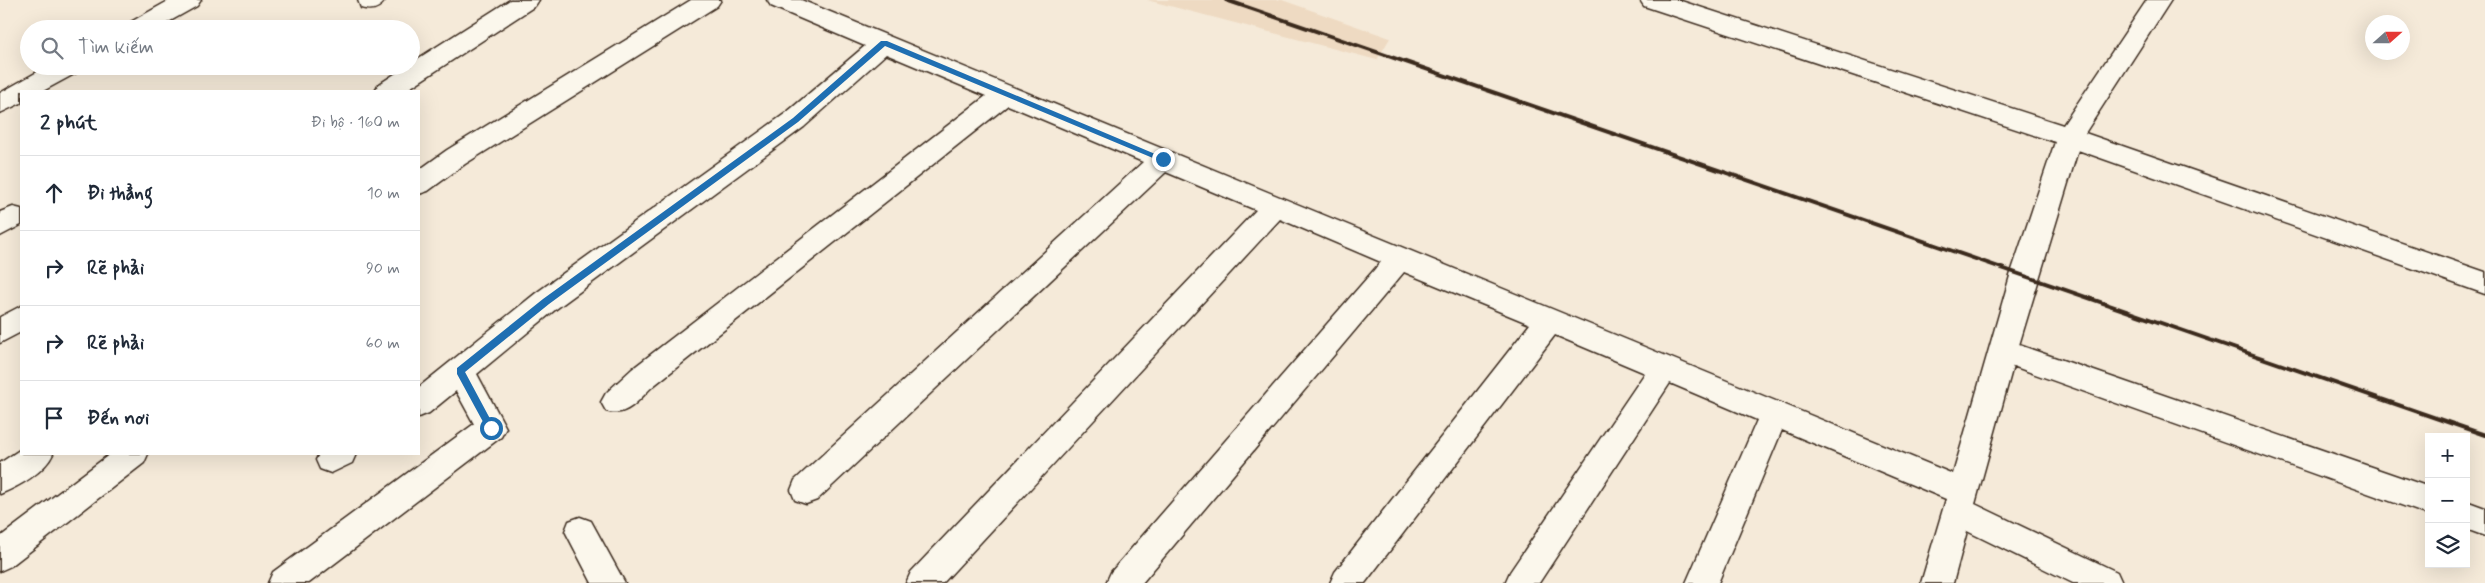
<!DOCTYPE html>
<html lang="vi">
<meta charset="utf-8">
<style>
:root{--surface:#fff;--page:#f2f2f3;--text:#1f2937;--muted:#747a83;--line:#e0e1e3}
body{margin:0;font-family:Mynerve,sans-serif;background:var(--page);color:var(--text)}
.controls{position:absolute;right:15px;bottom:15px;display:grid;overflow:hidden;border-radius:0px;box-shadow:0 5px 20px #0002}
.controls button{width:45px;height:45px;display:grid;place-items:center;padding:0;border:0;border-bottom:1px solid var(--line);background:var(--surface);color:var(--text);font:25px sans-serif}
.compass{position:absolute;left:2365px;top:15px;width:45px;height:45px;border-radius:50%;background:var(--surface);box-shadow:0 5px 20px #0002;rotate:69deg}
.stop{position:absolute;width:15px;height:15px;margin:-11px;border:4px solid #1f6fb2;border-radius:50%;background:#fff}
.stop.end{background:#1f6fb2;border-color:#fff;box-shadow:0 1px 5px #0008}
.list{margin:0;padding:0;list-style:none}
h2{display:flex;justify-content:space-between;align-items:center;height:65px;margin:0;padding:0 20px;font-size:21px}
h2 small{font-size:16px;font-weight:400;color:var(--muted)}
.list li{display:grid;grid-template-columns:32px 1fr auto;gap:15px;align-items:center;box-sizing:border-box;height:75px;padding:0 20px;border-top:1px solid var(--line)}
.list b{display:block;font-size:19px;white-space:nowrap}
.list em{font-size:16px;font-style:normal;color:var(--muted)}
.icon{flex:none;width:28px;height:28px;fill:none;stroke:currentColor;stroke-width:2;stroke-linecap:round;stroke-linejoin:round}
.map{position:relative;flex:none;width:2485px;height:583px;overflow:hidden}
.search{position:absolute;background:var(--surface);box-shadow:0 5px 20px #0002;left:20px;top:20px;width:400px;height:55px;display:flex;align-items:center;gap:12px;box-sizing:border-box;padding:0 18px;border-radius:28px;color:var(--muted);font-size:19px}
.panel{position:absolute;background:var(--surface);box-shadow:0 5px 20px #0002;left:20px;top:90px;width:400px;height:365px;border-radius:0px}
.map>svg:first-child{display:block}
.built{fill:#eedac2}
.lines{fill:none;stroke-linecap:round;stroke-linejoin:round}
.minor-casing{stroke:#3b2a1e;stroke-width:3}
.minor{fill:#fbf7ec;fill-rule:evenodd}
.rail{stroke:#3b2a1e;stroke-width:4}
.route{fill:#1f6fb2}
</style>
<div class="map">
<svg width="2485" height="583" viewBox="0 0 2485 583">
<rect width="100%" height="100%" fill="#f5ead9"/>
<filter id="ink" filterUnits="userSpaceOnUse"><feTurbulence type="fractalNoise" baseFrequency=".02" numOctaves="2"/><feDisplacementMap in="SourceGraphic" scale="10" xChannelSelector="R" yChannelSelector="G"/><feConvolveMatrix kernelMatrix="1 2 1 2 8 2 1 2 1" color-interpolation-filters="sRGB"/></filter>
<g filter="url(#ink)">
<!-- built -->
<path class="built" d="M 1147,0 L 1282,0 L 1390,38 L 1377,60 Z"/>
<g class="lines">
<defs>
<path id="minor" d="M 170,0 L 201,0 L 197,6 L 156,29 L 125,29 L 129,23 Z
M 358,0 L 385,0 C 379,10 371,11 361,8 Z
M 510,0 L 539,0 L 535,6 L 405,91 L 375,91 L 378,85 L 407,66 L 411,66 L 411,63 Z
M 691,0 L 721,0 L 717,6 L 465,164 L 428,191 L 419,194 L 419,170 L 447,150 Z
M 767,0 L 801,0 L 1953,474 L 2010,276 L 2055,142 L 1644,6 L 1640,0 L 1678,0 L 2063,125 L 2147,0 L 2171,0 L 2085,133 L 2485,272 L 2485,294 L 2078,150 L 2019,345 L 2429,487 L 2429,515 L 2013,366 L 1975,504 L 2117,572 L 2122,583 L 2073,583 L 1967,531 L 1953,583 L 1921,583 L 1946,499 L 1782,430 L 1718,583 L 1686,583 L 1757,420 L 1670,383 L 1539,583 L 1505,583 L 1510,572 L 1645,373 L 1555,335 L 1365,583 L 1330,583 L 1335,572 L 1530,324 L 1404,272 L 1142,583 L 1106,583 L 1111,572 L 1381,262 L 1280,219 L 943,583 L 906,583 L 911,572 L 1256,210 L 1166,172 L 817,500 L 806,504 L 795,500 L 791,490 L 795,480 L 1143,162 L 1008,105 L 652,387 C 638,400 627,418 606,411 L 601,402 L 606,393 L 632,369 L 986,96 L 886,54 L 804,127 L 556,309 L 477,374 L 506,428 L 501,437 L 309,583 L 268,583 L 273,572 L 474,424 L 456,391 L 429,413 L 419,417 L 419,387 L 536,293 L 786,113 L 865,46 L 771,6 Z
M 48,66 L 81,66 L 78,72 L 43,91 L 21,91 L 21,103 L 0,113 L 0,93 Z
M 13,207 L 21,209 L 21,225 L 0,236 L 0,212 Z
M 21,306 L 21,332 L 0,343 L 0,317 Z
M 21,449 L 21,454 L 53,454 C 45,472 18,487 0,494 L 0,463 Z
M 110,454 L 148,454 L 144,463 L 11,566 L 0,571 L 0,537 Z
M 319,454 L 356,454 L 352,463 L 331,473 L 320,469 L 316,460 Z
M 2466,501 L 2485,508 L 2485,536 L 2466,529 Z
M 580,517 L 591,521 L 625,583 L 592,583 L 565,531 L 569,521 Z"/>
</defs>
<!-- minor casing -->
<use href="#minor" class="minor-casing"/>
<!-- minor -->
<use href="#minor" class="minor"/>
<!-- rail -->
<path class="rail" d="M 1226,0 L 2485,435"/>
</g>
</g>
<!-- route -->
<path class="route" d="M 881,41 L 887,41 L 1167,159 L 1160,161 L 885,46 L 798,122 L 549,304 L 465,372 L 495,428 L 494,431 L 488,431 L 457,374 L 457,368 L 543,299 L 793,118 Z"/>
</svg>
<div class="controls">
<button>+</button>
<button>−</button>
<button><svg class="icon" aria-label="layers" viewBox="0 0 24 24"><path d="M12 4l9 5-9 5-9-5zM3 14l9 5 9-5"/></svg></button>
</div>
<svg class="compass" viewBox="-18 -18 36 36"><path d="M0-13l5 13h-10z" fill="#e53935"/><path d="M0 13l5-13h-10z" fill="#747a83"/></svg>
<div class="stop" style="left:491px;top:428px"></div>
<div class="stop end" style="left:1163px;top:159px"></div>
<div class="search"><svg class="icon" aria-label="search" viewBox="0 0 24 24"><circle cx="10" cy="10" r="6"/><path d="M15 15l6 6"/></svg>Tìm kiếm</div>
<section class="panel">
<h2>2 phút<small>Đi bộ · 160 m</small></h2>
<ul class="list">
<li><svg class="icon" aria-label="ahead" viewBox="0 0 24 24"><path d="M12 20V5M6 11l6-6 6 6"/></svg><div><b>Đi thẳng</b></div><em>10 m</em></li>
<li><svg class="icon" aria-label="right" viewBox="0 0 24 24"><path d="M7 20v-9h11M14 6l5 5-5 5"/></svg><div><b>Rẽ phải</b></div><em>90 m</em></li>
<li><svg class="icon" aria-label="right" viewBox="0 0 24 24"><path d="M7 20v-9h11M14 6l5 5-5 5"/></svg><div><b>Rẽ phải</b></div><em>60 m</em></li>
<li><svg class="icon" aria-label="arrive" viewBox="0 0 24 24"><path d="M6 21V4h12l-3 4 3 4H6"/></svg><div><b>Đến nơi</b></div></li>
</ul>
</section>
</div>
